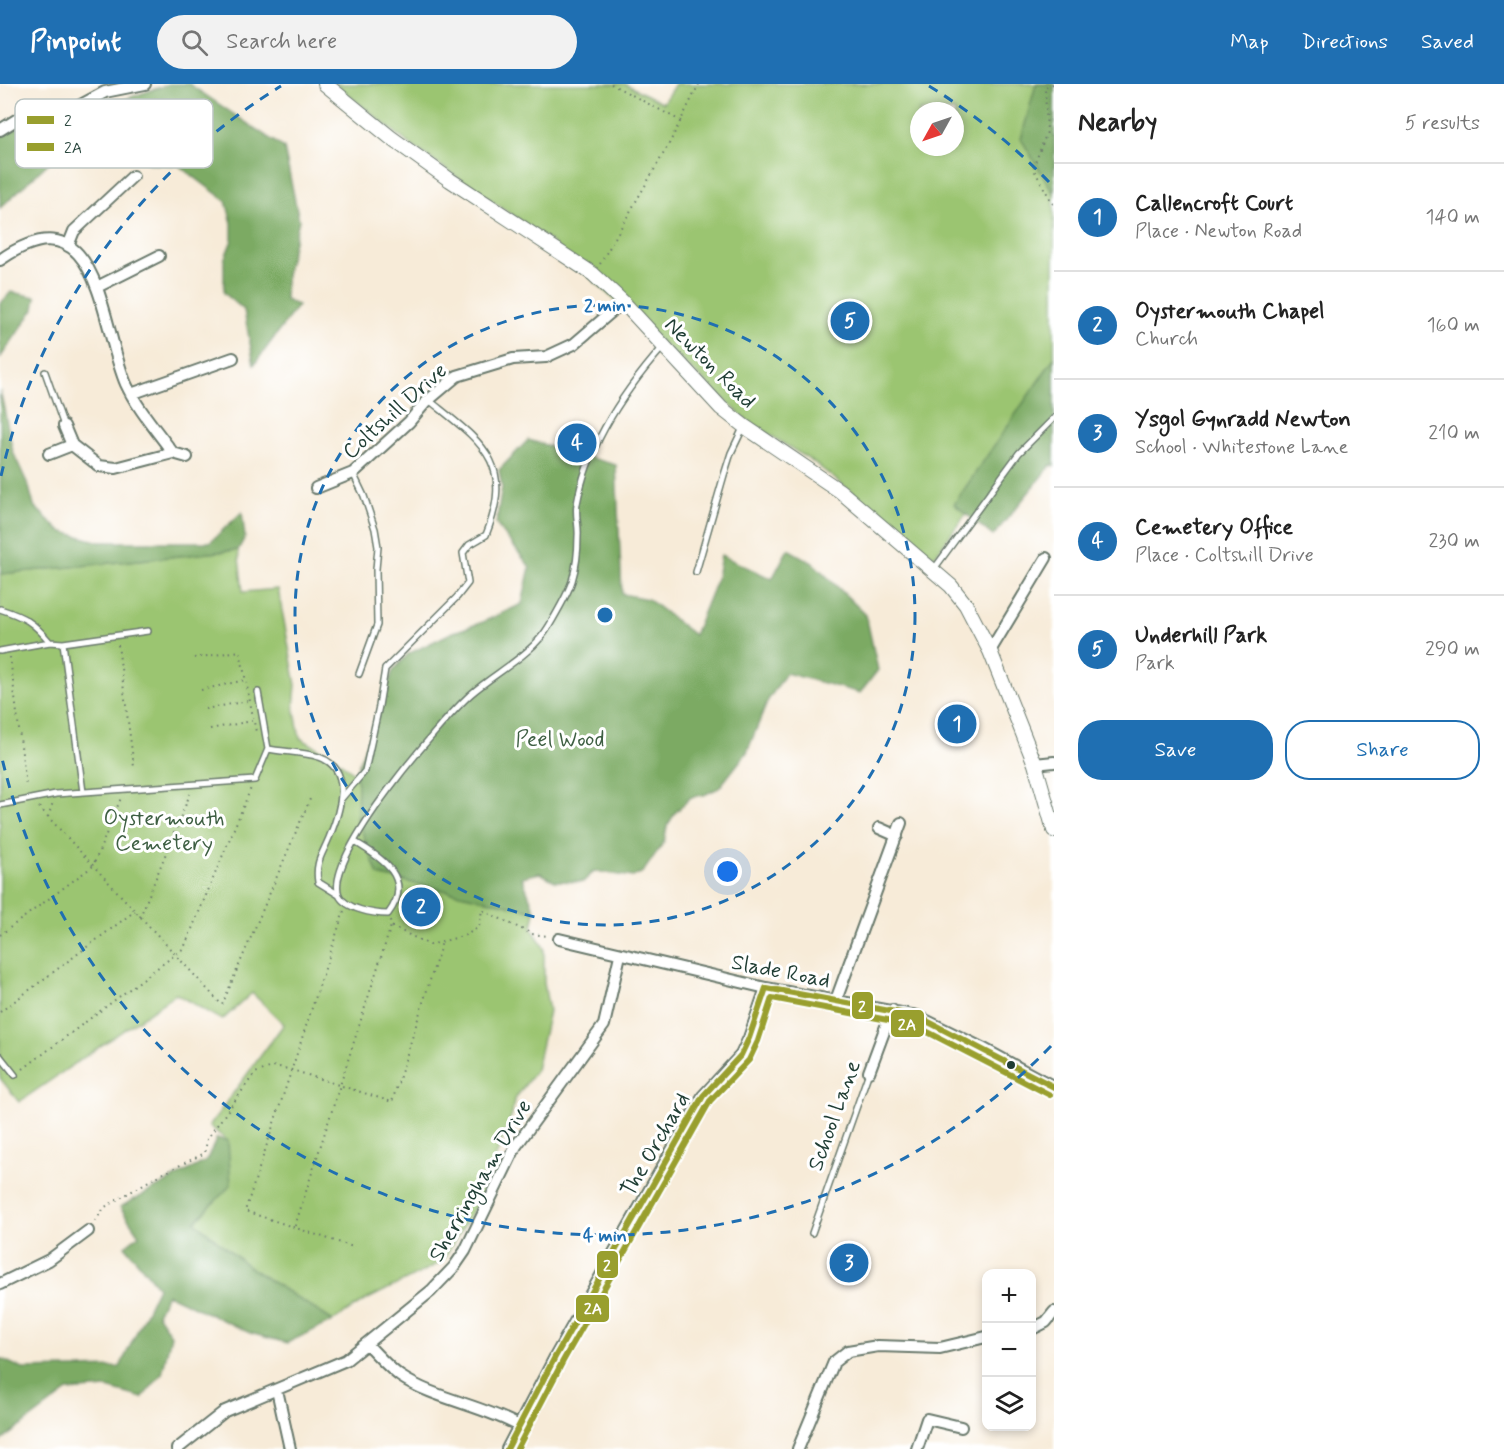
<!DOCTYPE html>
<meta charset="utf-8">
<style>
:root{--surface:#fff;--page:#f2f2f2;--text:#222;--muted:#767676;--line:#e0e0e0;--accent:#1f6fb2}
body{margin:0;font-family:Mynerve,sans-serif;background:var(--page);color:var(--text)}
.controls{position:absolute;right:18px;bottom:18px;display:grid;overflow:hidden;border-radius:12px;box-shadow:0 3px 9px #0003}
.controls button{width:54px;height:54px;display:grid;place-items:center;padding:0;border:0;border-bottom:2px solid var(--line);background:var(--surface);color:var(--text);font:30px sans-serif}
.compass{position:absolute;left:910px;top:18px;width:54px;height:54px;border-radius:50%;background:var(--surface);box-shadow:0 3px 9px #0003;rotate:230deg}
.you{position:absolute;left:728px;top:788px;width:21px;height:21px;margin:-15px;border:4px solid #fff;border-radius:50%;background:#1a73e8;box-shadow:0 0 0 9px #1a73e833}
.badge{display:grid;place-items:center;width:39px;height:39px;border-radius:50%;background:var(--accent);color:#fff;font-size:20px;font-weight:700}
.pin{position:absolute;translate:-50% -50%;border:3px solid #fff;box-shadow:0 2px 6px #0006}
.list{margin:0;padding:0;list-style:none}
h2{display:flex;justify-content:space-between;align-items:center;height:78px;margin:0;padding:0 24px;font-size:26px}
h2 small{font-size:20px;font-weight:400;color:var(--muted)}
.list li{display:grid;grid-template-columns:39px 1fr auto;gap:18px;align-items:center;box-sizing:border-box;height:108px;padding:0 24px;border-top:2px solid var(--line)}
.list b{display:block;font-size:22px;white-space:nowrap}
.list p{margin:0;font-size:20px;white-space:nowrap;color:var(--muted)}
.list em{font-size:20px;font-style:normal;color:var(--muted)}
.actions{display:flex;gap:12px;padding:18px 24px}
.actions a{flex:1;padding:14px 0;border:2px solid var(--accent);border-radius:24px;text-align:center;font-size:21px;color:var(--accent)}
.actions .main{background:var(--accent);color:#fff}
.icon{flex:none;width:33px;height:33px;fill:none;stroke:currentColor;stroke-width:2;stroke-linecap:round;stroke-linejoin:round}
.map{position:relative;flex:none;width:1054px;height:1365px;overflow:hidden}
header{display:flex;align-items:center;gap:36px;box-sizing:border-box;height:84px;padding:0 30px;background:var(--accent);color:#fff}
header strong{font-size:28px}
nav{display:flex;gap:33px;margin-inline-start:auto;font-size:21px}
.search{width:420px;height:54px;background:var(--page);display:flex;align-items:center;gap:15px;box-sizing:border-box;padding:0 21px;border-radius:33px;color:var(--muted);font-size:22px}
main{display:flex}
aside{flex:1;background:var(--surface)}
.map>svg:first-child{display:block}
.green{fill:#9bc571;stroke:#5d8152;stroke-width:1.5;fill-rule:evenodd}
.forest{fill:#7caa63;stroke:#4e744c;stroke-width:1.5}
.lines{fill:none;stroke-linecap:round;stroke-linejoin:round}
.service-casing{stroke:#6b7a6d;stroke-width:8}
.minor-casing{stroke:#6b7a6d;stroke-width:14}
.tertiary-casing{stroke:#6b7a6d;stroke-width:16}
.path{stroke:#6b7a6d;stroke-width:2;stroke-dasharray:1.5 4.5;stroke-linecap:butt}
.service{stroke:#fff;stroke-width:5}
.minor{stroke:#fff;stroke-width:10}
.tertiary{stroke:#fff;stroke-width:14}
.bus-1-casing{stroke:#fff;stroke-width:10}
.bus-2-casing{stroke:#fff;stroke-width:10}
.bus-1{stroke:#999f2e;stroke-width:6}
.bus-2{stroke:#999f2e;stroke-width:6}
.ring{fill:none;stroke:#1f6fb2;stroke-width:3;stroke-dasharray:10 8}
.bus-dot{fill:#1f3d34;stroke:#fff;stroke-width:2}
.labels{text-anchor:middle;stroke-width:6;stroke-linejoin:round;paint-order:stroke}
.street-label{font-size:22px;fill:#1f3d34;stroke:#fff}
.park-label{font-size:22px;fill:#3e5f43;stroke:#fff}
.key{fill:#fff;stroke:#bcc5c2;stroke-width:1.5}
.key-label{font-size:16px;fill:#1f3d34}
.centre{fill:#1f6fb2;stroke:#fff;stroke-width:3}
.ring-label{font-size:18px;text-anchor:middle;font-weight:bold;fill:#1f6fb2;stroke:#fff;stroke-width:6;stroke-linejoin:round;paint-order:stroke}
.line-badge{stroke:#fff;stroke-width:2}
.badge-label{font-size:16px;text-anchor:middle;font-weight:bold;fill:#fff}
</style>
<header>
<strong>Pinpoint</strong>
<div class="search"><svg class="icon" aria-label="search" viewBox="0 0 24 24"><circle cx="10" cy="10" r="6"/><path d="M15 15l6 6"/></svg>Search here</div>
<nav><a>Map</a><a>Directions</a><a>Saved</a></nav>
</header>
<main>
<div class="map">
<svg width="1054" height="1365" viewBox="0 0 1054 1365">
<rect width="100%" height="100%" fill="#fff"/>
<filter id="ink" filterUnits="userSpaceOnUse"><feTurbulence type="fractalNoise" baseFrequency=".0167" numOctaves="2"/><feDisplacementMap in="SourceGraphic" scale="12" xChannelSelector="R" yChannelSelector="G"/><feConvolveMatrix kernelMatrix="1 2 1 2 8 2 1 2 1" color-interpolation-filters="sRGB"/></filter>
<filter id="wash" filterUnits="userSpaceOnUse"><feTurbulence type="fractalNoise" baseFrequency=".008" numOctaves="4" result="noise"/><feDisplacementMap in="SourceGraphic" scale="24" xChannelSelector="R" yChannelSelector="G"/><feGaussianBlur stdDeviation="1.35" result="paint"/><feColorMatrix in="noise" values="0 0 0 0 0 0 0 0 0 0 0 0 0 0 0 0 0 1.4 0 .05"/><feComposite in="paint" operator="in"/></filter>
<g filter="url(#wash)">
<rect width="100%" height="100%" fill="#f7ebd8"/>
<!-- green -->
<path class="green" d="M 335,0 L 625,0 L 663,19 L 675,0 L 1054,0 L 1054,311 L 934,473 L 816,380 L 748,337 L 550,157 L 408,59 ZM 919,27 L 955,27 L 955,63 L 919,63 Z
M 238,466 L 243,508 L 278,505 L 296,601 L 294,623 L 300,654 L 335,674 L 355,690 L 358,699 L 358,734 L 379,791 L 535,827 L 532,844 L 544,864 L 544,899 L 549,927 L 536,986 L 514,1016 L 512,1030 L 479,1117 L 442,1178 L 364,1217 L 333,1237 L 249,1183 L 194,1137 L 228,1057 L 209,1042 L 284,940 L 252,909 L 222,936 L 176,910 L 19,1018 L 0,994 L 0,490 Z"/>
<!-- forest -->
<path class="forest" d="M 169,0 L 189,0 L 284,64 L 299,136 L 286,191 L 285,216 L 298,221 L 254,281 L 244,226 L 224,209 L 224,176 L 232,156 L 232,139 L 226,117 L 178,81 L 152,80 L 99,58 L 54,74 L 0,124 L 0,53 L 17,44 L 33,40 L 56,38 L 77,28 L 91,27 Z
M 1036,0 L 1054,0 L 1054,110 L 1021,55 Z
M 11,208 L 36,213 L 34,225 L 0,274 L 0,220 Z
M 1054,274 L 1054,382 L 1051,381 L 993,452 L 954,420 Z
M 0,306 L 13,368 L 29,403 L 34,422 L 60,447 L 100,458 L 210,458 L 242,428 L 245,453 L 238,466 L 1,490 Z
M 528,356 L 616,381 L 622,510 L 648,515 L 694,551 L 717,494 L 721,471 L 772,495 L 788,465 L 813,479 L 866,531 L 878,586 L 860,609 L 786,589 L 768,616 L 747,668 L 719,704 L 704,711 L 691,713 L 675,729 L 667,742 L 664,758 L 643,788 L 633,793 L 594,787 L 583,798 L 555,797 L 540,789 L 522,793 L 535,827 L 378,791 L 357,734 L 358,699 L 355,690 L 393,587 L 408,570 L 451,549 L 483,538 L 522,520 L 530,483 L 496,440 L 502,403 L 499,386 Z
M 217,1054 L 228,1057 L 231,1101 L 195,1138 L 249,1183 L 333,1237 L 287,1259 L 250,1249 L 167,1210 L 157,1230 L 171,1251 L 162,1290 L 142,1314 L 107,1304 L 68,1307 L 5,1354 L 0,1359 L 0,1274 L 23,1285 L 120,1283 L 158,1203 L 125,1162 L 139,1151 L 120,1123 L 206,1077 Z"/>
</g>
<g filter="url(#ink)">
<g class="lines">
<defs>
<path id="service" d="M 45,288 L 64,342
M 353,389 L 364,412 L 375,445 L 378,463 L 376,485 L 377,541 L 359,590
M 934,485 L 1019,369 L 1054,334
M 696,488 L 724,391 L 731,369 L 743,344
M 0,525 C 25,533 33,538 50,558
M 63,559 L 83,708
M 0,567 L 50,558 L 63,559 L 148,547
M 268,665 C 284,668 303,668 319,673 C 354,685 340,728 329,754 C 322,771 315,778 318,798 L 339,811
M 341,715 L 365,687 L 379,622 L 385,585 L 457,513 L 468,499 L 463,469 L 469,461 L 486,451 C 515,378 482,359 429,316
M 0,721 L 56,710 L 255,696 L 268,665 L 258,608
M 355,758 C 382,774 415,795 388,830 C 374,830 345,825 339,811 C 323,773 442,636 471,610 C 496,588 532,571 549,542 C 557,528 567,512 572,497 C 576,484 578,466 578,452 C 579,442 575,431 577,420 C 587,362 625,306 663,263
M 0,972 L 15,991
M 812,1149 L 869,988"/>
<path id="minor" d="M 0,46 L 24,31 L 55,35 L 105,8 L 145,0
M 68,162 L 74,147 L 133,92
M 0,176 C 100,106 100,240 126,300 C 137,324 157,347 173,369
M 97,203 L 159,172
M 131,310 L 233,274
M 64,342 L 72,361 L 99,382 L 116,384 L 173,369 L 187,373
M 49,370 L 72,361
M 316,404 L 353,389 L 409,338 L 425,319 L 457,292 L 513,275 L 546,273 L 574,260 L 623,218
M 990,567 L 1046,474
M 1035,680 L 1054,678
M 879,744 L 897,752
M 559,855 L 766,904 L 917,932 L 982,964 L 1054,1003
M 836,916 L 901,739
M 869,988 L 892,926
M 0,1200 L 49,1176 L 88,1147
M 1032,1245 L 1046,1238 L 1054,1228
M 367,1260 C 377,1271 388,1283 400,1292 C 434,1315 482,1321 519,1342
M 277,1306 L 290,1365
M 177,1365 L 225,1327 L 346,1276 L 431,1207 L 454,1183 L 465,1167 L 516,1062 L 604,941 L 620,871
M 507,1365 L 555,1273 L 689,1036 L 703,1012 L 741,971 L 749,954 L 766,904
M 798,1365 L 834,1278 L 848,1267 L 878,1262 L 940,1264 L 986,1253
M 917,1365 L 927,1335 L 961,1343"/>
<path id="tertiary" d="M 325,0 L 390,53 L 450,96 L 593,190 L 623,218 L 721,324 L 744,342 L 840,407 L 951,502 L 966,521 L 990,567 L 1035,680 L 1054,746"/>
</defs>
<!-- service casing -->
<use href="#service" class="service-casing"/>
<!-- minor casing -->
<use href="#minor" class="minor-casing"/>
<!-- tertiary casing -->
<use href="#tertiary" class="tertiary-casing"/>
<!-- path -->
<path class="path" d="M 611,0 L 681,37
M 1053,0 L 1045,3 L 1047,48 L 1033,84 L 1054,122
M 600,180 L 669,60 L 699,0
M 118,561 L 134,683
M 10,573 L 26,702
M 194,574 L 240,567 L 256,648
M 201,606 L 245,596
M 205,625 L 248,617
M 210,645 L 252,637
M 39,723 L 222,921 L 310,715
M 48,733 L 53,718
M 344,827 L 245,1127 L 353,1163
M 140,833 L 190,710
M 390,837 L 391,842 L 430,861 L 466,851 L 479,843 L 482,826 L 532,850 L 547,852
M 0,851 L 93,782 L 121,714
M 0,928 L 135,827
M 23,985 L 184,864 L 251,704
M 95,1137 L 105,1123 L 154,1094 L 205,1069 L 207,1055 L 255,989 L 275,982 L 292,986 L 392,1018 L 442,858
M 295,1142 L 391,842"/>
<!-- service -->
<use href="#service" class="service"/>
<!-- minor -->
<use href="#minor" class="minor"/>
<!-- tertiary -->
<use href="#tertiary" class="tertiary"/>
<defs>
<path id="bus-1" d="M 507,1365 L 555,1273 L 703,1012 L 741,971 L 749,954 L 766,904 L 917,932 L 1054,1003"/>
<path id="bus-2" d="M 517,1365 L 563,1277 L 710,1017 L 749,976 L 758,957 L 772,914 L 914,941 L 1050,1011"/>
</defs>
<!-- bus-1 casing -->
<use href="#bus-1" class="bus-1-casing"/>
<!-- bus-2 casing -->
<use href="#bus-2" class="bus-2-casing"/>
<!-- bus-1 -->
<use href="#bus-1" class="bus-1"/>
<!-- bus-2 -->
<use href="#bus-2" class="bus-2"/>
</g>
</g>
<!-- distance rings -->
<g class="ring">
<circle cx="605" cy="531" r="310"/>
<path d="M1051 962A620 620 0 0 1 1 670M1 392A620 620 0 0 1 281 2M929 2A620 620 0 0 1 1051 100"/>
</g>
<!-- markers -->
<circle class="bus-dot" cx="1011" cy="981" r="5"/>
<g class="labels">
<!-- street labels -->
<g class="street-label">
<text transform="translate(711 278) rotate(45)" y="8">Newton Road</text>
<text transform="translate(394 326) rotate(-42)" y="8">Coltshill Drive</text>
<text transform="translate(781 886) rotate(11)" y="8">Slade Road</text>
<text transform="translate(833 1031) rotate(-70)" y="8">School Lane</text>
<text transform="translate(654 1060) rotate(-60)" y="8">The Orchard</text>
<text transform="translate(479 1096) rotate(-60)" y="8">Sherringham Drive</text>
</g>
<!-- park labels -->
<g class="park-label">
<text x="560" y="662">Peel Wood</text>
<text x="164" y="741">Oystermouth<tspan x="164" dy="25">Cemetery</tspan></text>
</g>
</g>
<!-- legend -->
<rect x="15" y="15" width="198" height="69" rx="9" class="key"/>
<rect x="27" y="32" width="27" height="8" fill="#999f2e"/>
<rect x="27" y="59" width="27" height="8" fill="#999f2e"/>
<g class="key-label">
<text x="64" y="42">2</text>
<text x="64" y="69">2A</text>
</g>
<circle cx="605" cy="531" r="9" class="centre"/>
<g class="ring-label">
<text x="605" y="227">2 min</text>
<text x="605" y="1157">4 min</text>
</g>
<g class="line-badge">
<rect x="851" y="907" width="23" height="29" rx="6" fill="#999f2e"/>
<rect x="890" y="925" width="35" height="29" rx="6" fill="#999f2e"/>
<rect x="596" y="1166" width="23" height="29" rx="6" fill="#999f2e"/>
<rect x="575" y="1210" width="35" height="29" rx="6" fill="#999f2e"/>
</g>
<g class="badge-label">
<text x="862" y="928">2</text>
<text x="907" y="946">2A</text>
<text x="607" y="1187">2</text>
<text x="593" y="1230">2A</text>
</g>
</svg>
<div class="controls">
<button>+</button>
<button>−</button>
<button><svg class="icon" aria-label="layers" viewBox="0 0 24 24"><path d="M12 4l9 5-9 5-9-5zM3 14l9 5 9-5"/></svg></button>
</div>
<svg class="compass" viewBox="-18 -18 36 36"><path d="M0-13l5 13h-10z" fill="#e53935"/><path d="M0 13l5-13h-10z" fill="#767676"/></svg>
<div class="you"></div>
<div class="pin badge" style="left:957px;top:640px">1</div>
<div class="pin badge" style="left:421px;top:823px">2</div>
<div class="pin badge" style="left:849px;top:1179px">3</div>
<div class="pin badge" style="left:577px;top:359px">4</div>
<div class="pin badge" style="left:850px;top:237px">5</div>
</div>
<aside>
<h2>Nearby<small>5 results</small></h2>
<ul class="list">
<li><span class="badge">1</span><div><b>Callencroft Court</b><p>Place · Newton Road</p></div><em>140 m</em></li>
<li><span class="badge">2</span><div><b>Oystermouth Chapel</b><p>Church</p></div><em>160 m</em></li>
<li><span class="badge">3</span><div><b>Ysgol Gynradd Newton</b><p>School · Whitestone Lane</p></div><em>210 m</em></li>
<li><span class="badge">4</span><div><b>Cemetery Office</b><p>Place · Coltshill Drive</p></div><em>230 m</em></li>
<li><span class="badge">5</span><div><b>Underhill Park</b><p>Park</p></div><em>290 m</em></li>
</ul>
<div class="actions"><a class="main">Save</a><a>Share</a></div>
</aside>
</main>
